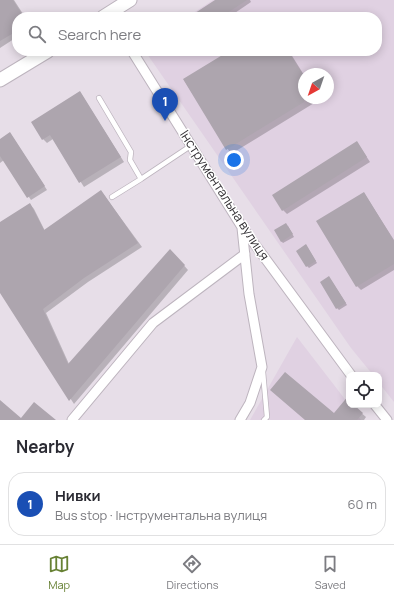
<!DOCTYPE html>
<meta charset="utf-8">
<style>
:root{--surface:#fff;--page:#f2f2f3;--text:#2b2b33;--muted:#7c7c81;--line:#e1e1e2;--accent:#678134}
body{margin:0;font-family:Manrope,sans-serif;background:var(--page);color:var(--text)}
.controls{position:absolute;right:12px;bottom:12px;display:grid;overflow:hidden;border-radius:8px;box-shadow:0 2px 10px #0003}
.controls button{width:36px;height:36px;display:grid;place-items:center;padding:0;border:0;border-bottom:1px solid var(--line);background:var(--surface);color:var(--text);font:20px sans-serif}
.compass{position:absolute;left:298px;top:68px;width:36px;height:36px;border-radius:50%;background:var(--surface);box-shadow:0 2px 10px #0003;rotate:220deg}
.you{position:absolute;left:234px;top:160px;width:14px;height:14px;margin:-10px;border:3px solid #fff;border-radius:50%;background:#1a73e8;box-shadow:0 0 0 6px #1a73e833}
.badge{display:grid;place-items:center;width:26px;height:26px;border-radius:50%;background:var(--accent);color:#fff;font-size:13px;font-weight:700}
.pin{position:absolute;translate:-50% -33px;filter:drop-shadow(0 1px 2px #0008)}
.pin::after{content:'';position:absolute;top:21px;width:14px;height:12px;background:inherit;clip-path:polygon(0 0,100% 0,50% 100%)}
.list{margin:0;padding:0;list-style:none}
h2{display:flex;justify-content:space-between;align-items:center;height:52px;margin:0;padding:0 16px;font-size:17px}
h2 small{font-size:13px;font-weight:400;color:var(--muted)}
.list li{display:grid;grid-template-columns:26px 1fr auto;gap:12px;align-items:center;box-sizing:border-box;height:64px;margin:0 8px 8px;padding:0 8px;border:1px solid var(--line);border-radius:16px}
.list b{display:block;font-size:15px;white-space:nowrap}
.list p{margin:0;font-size:13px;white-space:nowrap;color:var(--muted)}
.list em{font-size:13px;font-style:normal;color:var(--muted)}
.icon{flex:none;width:22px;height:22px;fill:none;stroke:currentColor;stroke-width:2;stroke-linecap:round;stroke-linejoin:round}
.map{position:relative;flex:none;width:394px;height:420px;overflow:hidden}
.search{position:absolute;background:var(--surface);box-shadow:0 2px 10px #0003;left:12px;right:12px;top:12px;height:44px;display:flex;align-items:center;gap:10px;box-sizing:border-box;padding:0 14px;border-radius:16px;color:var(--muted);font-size:15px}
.sheet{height:124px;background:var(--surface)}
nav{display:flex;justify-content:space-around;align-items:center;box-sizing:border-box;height:56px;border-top:1px solid var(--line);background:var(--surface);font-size:11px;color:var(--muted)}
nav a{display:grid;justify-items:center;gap:2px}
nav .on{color:var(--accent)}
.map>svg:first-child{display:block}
.built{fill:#e0d1e2;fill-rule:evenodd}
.shadow{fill:#0003}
.building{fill:#ada5ae}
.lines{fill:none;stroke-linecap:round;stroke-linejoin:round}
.lane-casing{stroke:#bdb4be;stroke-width:6}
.street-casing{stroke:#bdb4be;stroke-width:11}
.secondary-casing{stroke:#bdb4be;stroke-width:15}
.lane{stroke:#fff;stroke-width:4.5}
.street{stroke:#fff;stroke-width:9}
.secondary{stroke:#fff;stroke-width:13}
.labels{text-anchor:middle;stroke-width:3;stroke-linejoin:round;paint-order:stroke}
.street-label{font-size:13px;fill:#322f33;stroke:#fff}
</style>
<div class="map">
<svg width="394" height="420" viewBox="0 0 394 420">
<rect width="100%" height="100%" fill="#e7dee8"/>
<!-- built -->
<path class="built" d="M 213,0 L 394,0 L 394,402 L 379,383 L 379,375 L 373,375 L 351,348 L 145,51 L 377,51 L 377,17 L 187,17 ZM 304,74 L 328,74 L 328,98 L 304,98 Z
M 297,337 L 361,420 L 250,420 Z"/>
<!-- shadow -->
<path class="shadow" d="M 0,0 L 14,0 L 25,17 L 17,17 L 17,37 L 0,48 Z
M 217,0 L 250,0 L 251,2 L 229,17 L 194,17 Z
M 230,51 L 289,51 L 304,75 L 304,98 L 318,98 L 319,100 L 231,154 L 184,80 Z
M 80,92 L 124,162 L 84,187 L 53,139 L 47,143 L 43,139 Z
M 10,133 L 47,190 L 31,200 L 4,160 L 0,163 L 0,140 Z
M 357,142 L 370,162 L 287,214 L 283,210 Z
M 101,191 L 142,247 L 88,282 L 46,313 L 69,364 L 174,254 L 188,270 L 74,404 L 0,291 L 0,223 L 30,204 L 34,209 L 45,231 Z
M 364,193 L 394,240 L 394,270 L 361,290 L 357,286 Z
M 288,226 L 294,237 L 283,243 L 281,241 Z
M 306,245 L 317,263 L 309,268 L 307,266 Z
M 331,280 L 347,305 L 339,310 L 337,308 Z
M 349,402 L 349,405 L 352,405 L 366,417 L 364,420 L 306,420 L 334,415 Z"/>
<!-- building -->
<path class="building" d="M 0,0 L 13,0 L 24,17 L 17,17 L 17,31 L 0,41 Z
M 215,0 L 247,0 L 221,17 L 189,17 Z
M 229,51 L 288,51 L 304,76 L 304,102 L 226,150 L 183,79 Z
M 80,91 L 121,157 L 79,183 L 50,135 L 42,140 L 31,122 Z
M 10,132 L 45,186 L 27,198 L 0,156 L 0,139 Z
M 357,141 L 367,157 L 282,211 L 272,195 Z
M 101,190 L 138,243 L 84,278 L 43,309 L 68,364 L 170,249 L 185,265 L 69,401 L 0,293 L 0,222 L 30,203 L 44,230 Z
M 364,192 L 394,241 L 394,264 L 356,287 L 316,221 Z
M 286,223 L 293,234 L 281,242 L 274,230 Z
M 306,244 L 316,261 L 306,267 L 296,251 Z
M 329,276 L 346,303 L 336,309 L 320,282 Z
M 285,372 L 334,413 L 349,395 L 349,405 L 354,405 L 363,413 L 357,420 L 305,420 L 270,390 Z
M 0,400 L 21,418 L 34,402 L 56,420 L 0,420 Z"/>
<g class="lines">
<defs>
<path id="lane" d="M 99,98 L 131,152 L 130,160 L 141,179 L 192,145
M 112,197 L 141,179
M 263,372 L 267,417 L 264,420"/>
<path id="street" d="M 132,51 L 242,227 L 351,375
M 375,405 L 387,420
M 72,420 L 153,323 L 245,254
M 240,420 L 250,403 L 262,367 L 249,294 L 242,228"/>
<path id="secondary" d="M 103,17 L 130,0
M 0,80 L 48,51"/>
</defs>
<!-- lane casing -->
<use href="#lane" class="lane-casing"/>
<!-- street casing -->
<use href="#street" class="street-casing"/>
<!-- secondary casing -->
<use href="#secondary" class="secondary-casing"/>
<!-- lane -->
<use href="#lane" class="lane"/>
<!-- street -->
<use href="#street" class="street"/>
<!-- secondary -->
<use href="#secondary" class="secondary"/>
</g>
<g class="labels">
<!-- street labels -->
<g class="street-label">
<text transform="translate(225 195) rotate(57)" y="5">Інструментальна вулиця</text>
</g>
</g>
</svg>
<div class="controls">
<button><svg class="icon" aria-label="locate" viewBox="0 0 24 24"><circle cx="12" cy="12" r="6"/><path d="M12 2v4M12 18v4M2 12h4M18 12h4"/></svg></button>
</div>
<svg class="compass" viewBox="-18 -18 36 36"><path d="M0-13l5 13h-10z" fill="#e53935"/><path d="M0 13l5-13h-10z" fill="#7c7c81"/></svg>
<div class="you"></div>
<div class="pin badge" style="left:165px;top:121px;background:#1a4fb4">1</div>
<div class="search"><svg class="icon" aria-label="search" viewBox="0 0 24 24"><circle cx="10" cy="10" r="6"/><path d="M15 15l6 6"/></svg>Search here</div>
</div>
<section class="sheet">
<h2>Nearby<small></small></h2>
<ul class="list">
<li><span class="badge" style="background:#1a4fb4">1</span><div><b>Нивки</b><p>Bus stop · Інструментальна вулиця</p></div><em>60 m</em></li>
</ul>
</section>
<nav>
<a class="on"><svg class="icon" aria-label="map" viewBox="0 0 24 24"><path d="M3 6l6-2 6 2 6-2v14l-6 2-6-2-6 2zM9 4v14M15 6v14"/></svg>Map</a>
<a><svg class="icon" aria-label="directions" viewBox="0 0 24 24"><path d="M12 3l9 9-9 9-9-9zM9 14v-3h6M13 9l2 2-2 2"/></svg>Directions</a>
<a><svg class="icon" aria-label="saved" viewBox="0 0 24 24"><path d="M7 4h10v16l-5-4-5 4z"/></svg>Saved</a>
</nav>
